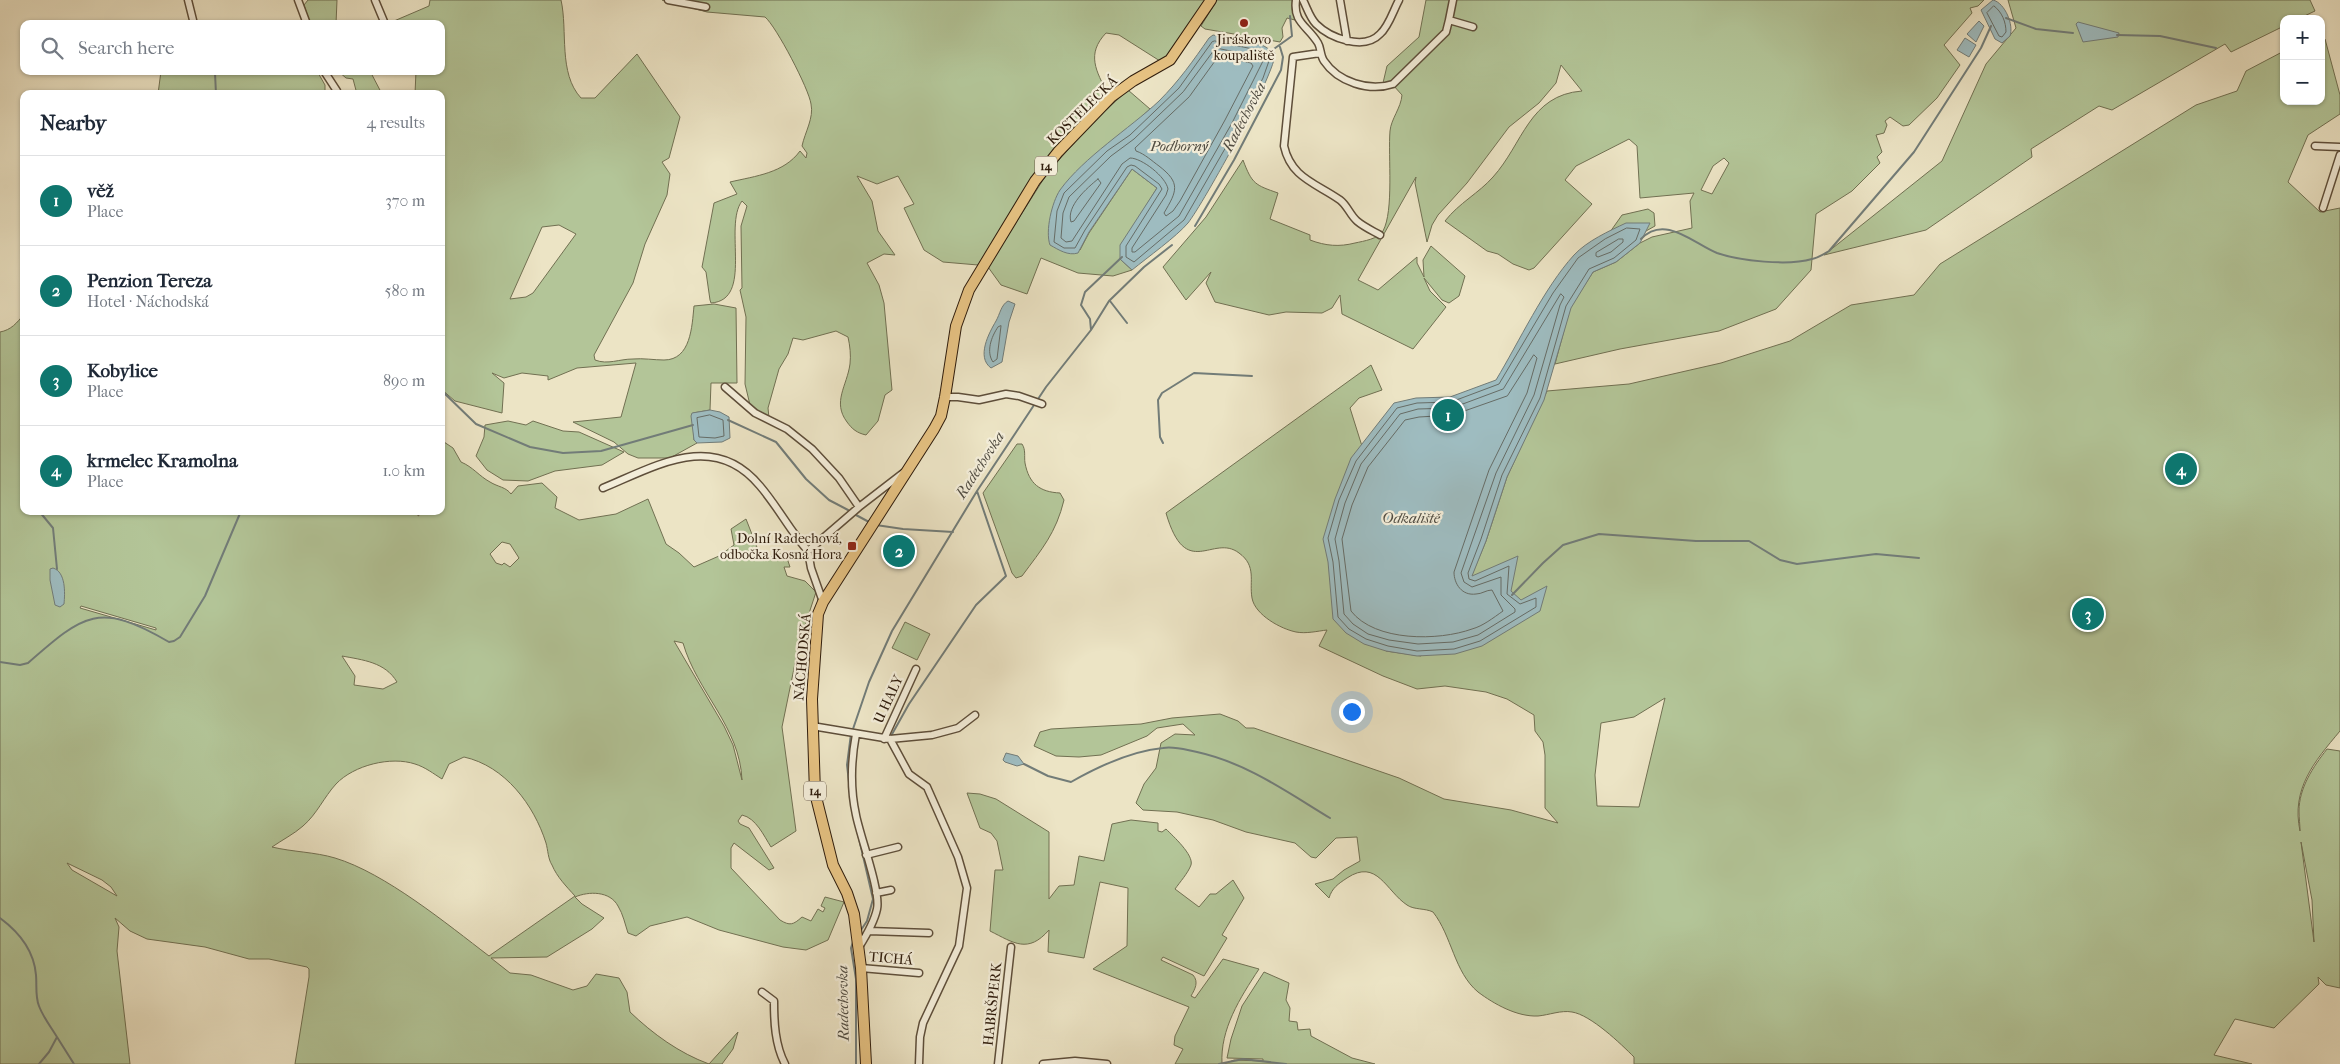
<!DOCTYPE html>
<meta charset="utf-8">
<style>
:root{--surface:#fff;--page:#f6f6f7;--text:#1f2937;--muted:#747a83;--line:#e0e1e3;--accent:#0f766e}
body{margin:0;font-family:"IM FELL French Canon",serif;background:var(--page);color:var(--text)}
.controls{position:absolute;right:15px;top:15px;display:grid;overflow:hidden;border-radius:10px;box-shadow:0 1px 4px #0004}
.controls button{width:45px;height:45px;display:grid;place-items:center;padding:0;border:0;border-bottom:1px solid var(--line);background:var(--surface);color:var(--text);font:25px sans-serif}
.you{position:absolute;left:1351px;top:711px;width:18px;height:18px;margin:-12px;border:4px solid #fff;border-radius:50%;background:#1a73e8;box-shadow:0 0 0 8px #1a73e833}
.badge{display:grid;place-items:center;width:32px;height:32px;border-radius:50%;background:var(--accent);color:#fff;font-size:16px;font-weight:700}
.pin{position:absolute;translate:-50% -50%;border:2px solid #fff;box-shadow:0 1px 5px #0006}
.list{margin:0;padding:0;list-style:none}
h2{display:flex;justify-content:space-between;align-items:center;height:65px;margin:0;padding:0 20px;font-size:21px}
h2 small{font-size:16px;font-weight:400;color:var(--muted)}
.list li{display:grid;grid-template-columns:32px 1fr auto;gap:15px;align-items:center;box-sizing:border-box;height:90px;padding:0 20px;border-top:1px solid var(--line)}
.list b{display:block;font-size:19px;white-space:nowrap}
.list p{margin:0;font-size:16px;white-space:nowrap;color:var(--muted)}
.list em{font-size:16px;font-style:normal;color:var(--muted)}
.icon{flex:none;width:28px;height:28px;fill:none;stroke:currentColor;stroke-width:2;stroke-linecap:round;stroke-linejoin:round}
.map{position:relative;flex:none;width:2340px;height:1064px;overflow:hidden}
.search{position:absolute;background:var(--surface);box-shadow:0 1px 4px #0004;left:20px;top:20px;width:425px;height:55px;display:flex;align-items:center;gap:12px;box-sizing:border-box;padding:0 18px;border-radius:10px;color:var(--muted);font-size:19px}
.panel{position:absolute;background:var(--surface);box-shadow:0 1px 4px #0004;left:20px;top:90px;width:425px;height:425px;border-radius:10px}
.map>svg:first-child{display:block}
.green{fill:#b3c598;stroke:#717052;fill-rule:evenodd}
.water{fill:#9ebcc0;stroke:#727c78}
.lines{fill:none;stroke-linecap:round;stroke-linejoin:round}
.shore{stroke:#666c66;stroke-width:1}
.stream{stroke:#727c78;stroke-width:2}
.minor-casing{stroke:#5e4e3a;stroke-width:9}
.primary-casing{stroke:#2f1c0c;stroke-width:12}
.minor{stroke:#f3edd9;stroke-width:6}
.primary{stroke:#e6c282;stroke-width:10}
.poi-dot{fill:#8f2418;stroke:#f3edd9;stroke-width:2}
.labels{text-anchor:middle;stroke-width:4.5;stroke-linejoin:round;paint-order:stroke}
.shield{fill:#f3edd9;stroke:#6a5b4a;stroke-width:1}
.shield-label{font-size:12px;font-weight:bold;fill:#2f1c0c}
.poi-label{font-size:14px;fill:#2f1c0c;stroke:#f3edd9}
.street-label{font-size:14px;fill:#2f1c0c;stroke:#f3edd9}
.water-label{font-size:15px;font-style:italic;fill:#504c42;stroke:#f3edd9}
</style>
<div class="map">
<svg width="2340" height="1064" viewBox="0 0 2340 1064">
<rect width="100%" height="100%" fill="#ece4c5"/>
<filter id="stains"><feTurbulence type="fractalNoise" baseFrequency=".004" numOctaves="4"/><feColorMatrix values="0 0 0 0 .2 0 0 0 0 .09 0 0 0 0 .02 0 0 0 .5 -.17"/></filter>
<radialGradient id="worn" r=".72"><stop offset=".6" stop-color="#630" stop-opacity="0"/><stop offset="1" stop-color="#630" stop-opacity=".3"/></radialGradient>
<!-- green -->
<path class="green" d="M 308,0 L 337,0 L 336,24 L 310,24 L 304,5 Z
M 430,0 L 561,0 C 568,31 558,73 581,98 L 595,98 L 637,54 L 680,117 L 669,158 L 662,162 L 670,174 L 667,195 L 645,244 L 633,283 L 594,355 L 595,360 C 608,365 619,359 633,359 C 643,358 654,360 664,360 C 691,360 692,326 694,306 L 714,304 L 736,308 L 737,383 L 711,383 L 710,410 L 693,413 L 694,440 L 697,443 L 670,458 L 638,458 L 628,454 L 614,442 L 573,422 L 621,417 L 636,363 L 577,368 L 548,380 L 548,376 L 522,373 L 504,378 L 492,373 L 504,383 L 502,413 L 455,401 L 441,389 L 441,94 L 415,94 L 416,71 L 441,71 L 441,24 L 387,24 L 429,6 ZM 559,225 L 576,234 L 533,293 L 526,297 L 510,299 L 542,227 Z
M 662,0 L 1206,0 L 1171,52 L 1160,61 L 1119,35 L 1106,33 C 1086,54 1096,71 1108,94 L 1040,166 L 978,265 L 943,262 L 924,250 L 904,208 L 914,204 L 898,176 L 877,184 L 857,176 L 872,201 L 878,231 L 895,255 L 884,254 L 867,263 L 879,285 L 884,303 L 892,390 L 885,395 L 878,421 L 866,435 C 857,433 852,429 847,422 C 832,402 847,386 850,364 C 851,355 850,346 848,337 L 836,331 L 803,340 L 793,338 L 788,354 L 779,369 L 768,408 L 769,418 L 750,405 L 745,384 L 746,317 L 740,290 L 742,288 L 741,226 L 747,206 L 742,201 C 723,226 754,300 711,303 L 710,300 L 706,272 L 702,267 L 714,203 L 737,194 L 730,182 C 756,176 784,173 800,151 L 806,158 L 807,153 L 802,146 C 805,132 814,118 811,104 C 809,89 776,26 765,17 L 707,12 Z
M 1217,0 L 1293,0 L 1292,9 L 1295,20 L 1287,18 L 1282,28 L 1283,37 L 1280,42 L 1205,29 L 1201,26 Z
M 1426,0 L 1984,0 L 1978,6 L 1970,8 L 1972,13 L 1944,45 L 1960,65 L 1937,98 L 1909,125 L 1903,126 L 1890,117 L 1885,121 L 1887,125 L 1884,133 L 1876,135 L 1882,152 L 1877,157 L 1880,163 L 1852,191 L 1816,214 L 1811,270 L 1776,309 L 1719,331 L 1620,349 L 1555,364 L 1570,308 L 1593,272 L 1616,262 L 1640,243 L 1652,237 L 1692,228 L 1690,201 L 1694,193 L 1640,198 L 1637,146 L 1629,139 L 1576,166 L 1565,180 L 1592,204 L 1534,268 L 1529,270 L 1513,264 L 1498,254 L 1487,251 L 1445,221 C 1459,203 1479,193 1493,177 C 1523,144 1529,95 1582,91 L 1561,65 L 1556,83 L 1539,103 L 1509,127 L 1467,183 L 1438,215 L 1432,225 L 1427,242 L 1415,183 L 1416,177 L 1358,280 L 1378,290 L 1417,257 L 1417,263 L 1424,277 L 1423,260 L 1431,246 L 1465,276 L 1459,296 L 1449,303 L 1442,300 L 1424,278 L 1430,291 L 1446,307 L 1413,349 L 1342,314 L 1340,295 L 1332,308 L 1322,313 L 1286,312 L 1269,315 L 1215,302 L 1206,283 L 1211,272 L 1186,300 L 1163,267 L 1206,217 L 1243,160 C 1252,184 1255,185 1278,193 L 1270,219 L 1310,235 L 1310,240 C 1326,246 1339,247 1355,243 C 1364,241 1378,239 1383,231 C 1394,211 1388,156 1390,131 C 1391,119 1401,108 1402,95 L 1393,85 L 1383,83 L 1387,66 L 1419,37 ZM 1724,158 L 1729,163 L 1712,194 L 1701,190 L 1713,166 Z
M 2008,0 L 2310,0 L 2315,11 L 2298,19 L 2284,19 L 2284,26 L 2231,52 L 2225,44 L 2112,110 L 2099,106 L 2031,149 L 2032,157 L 1926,230 L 1824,255 L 1942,161 L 1986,64 L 2016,28 Z
M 2321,37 L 2325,39 L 2340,95 L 2340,114 L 2308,135 L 2288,182 L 2320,212 L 2340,208 L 2340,731 C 2314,762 2291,789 2300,831 C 2300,825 2299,818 2299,811 C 2299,788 2313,767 2327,749 L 2340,751 L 2340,988 L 2326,985 L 2318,977 L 2319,984 L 2274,1028 L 2235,1019 L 2214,1055 L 2252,1064 L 1634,1064 L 1634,1057 C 1621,1044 1591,1015 1572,1012 C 1561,1010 1549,1015 1538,1016 C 1517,1017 1494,1004 1478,992 C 1454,972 1452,936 1433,912 C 1425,908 1414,910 1407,905 C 1386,891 1377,858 1347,878 C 1338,884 1332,888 1329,898 L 1315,884 L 1333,879 L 1344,870 L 1360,861 L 1357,837 L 1336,838 L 1316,858 L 1311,857 L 1295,843 L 1246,832 L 1213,820 L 1177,812 L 1143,810 L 1136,803 L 1144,784 L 1156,768 L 1161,743 L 1175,734 L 1195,735 L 1183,724 L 1157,728 L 1147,736 L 1101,755 L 1079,757 L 1056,756 L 1034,746 L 1040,732 L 1051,729 L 1141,724 L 1172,718 L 1220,714 L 1238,721 L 1246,728 L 1254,728 L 1399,778 L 1444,799 L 1511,810 L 1558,823 L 1545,808 L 1545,755 L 1543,742 L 1535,731 L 1534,715 L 1507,699 L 1486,692 L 1445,686 L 1417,689 L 1383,676 L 1319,646 L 1327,630 C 1318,631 1306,634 1296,632 C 1281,629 1255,615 1252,598 C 1249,581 1257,566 1239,553 C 1213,533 1186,582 1166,513 L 1371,365 L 1382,390 L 1359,398 L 1350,408 L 1367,462 L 1386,651 L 1421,656 L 1471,577 L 1486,541 L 1507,477 L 1547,391 L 1629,384 L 1721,363 L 1790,341 L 1851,305 L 1914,295 L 1940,264 L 2196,105 L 2237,91 L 2246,71 L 2284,51 L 2284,101 L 2321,101 ZM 1665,698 L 1639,807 L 1597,806 L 1595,775 L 1601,723 L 1634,717 ZM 2301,842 L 2312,900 L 2314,942 Z
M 161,71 L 317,71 L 325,85 L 325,94 L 158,94 Z
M 338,71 L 370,71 L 382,94 L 357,94 L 353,79 L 346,78 Z
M 1128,90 L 1150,109 L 1126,131 L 1104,147 L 1060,191 L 1080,250 L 1089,233 L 1132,169 L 1157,188 L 1141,214 L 1120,259 L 1132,270 L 1113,276 L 1078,273 L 1041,258 L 1027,294 L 1001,285 L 988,267 L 1048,172 L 1094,121 Z
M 1648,209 L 1654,213 L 1655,226 L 1646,231 L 1627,252 L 1610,232 L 1622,215 Z
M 24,314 L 24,511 L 411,511 L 419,516 L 417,511 L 441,511 L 441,440 L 453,448 L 461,462 C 473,467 479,476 490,482 C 498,487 506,487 511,494 L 518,486 L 542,483 L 557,497 L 555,508 L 579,520 L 616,514 L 648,499 L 666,544 L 679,553 L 694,567 L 719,556 L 734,545 L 731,529 L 746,519 L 762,560 L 785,552 L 790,567 L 784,567 L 787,576 L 805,581 L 816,592 L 799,644 L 782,727 L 796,831 L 771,847 C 764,836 756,818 742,815 L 738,821 L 740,824 L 749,828 L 774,868 L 769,870 L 734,843 L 731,848 L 731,868 L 780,920 C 790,926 793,925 802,917 L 811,921 L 818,909 L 823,912 L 825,908 L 821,906 L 825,897 L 844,902 L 828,940 L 806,950 L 783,947 L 719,930 L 687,917 L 650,926 L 636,936 L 628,933 C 625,924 623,914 618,906 C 610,891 589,891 575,897 L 582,904 L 604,918 L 592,929 L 547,957 L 491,958 L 510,973 L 531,975 L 573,990 L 587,986 L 596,974 L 619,978 L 627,992 L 630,1012 C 653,1034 679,1053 709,1064 L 295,1064 L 309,977 L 309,969 L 307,967 L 269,959 L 249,959 L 205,947 L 147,939 L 130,931 L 115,918 L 119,927 L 117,951 L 130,1064 L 0,1064 L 0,332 C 11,330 17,323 24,314 ZM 502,542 L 510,544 L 519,558 L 510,567 L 504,563 L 502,565 L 496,563 L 490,554 ZM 81,606 L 156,628 L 156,630 L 80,608 ZM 674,641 L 683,643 C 697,692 740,727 742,780 L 733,745 L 724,726 ZM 342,656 C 363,660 385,662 397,682 L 383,689 L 354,685 L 355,676 ZM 464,757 C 505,766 534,805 546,843 C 548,850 548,859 552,865 C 557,877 566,886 575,896 L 489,956 C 447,924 385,873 335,858 C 315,852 293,852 272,847 C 282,840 294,834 303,826 C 317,814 324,797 336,784 C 354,765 391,756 415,764 C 425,767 434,774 442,779 L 449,764 ZM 67,863 L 102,880 L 111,887 L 117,896 L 72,870 Z
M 508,421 L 526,425 L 533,421 L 563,431 L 579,432 L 624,452 L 602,465 L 555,471 L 528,481 L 503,480 L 487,470 L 476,456 L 484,437 L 485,425 Z
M 1017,444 L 1022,444 C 1026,450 1024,456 1025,463 C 1029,484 1040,492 1060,493 L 1064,500 C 1056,533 1042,549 1022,576 L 1016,578 L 1012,573 L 983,493 Z
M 905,622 L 930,634 L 917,660 L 892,648 Z
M 967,793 L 980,794 L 996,799 L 1049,832 L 1049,899 L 1059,886 L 1074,885 L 1079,856 L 1104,861 L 1112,824 L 1131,820 L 1158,823 L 1158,831 L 1162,832 L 1166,829 C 1173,836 1194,855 1191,865 C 1188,873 1180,882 1175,889 L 1199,907 L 1210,894 L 1216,894 L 1233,880 L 1244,898 L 1222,935 L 1227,938 L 1204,976 L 1163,957 L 1161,960 L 1193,975 C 1199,982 1195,989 1191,996 L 1195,998 L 1223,959 L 1259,969 C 1240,998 1220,1029 1222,1064 L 1175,1064 L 1183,1049 L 1174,1045 L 1175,1036 L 1189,1007 L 1093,969 L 1127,946 L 1128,888 L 1100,882 L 1084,958 L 1048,952 L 1049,930 C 1028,954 1014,943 990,931 L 995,870 L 1003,870 L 997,841 L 991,833 L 980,828 Z
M 1264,972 L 1289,983 L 1286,1000 L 1290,1008 L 1289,1021 L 1297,1022 L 1298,1030 L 1310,1029 L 1311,1036 L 1352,1058 L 1375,1064 L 1224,1064 L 1234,1060 L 1263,1061 L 1263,1059 L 1227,1058 L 1231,1039 L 1242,1006 Z
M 738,1032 L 733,1049 L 722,1064 L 709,1064 Z"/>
<!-- water -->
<path class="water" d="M 1993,0 C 2005,3 2014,25 2010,36 L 2002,43 L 1995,39 L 1981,10 Z
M 1979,21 L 1984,26 L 1976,42 L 1967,34 Z
M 2078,22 L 2119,33 L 2118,37 L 2083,42 L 2076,24 Z
M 1213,35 L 1264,46 L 1275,53 C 1277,71 1203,204 1188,223 C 1176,237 1148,257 1132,270 L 1120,259 L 1120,245 L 1157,188 L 1132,169 L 1089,232 L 1078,253 C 1068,256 1059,250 1050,245 C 1045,231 1052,202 1060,190 C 1084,157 1129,129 1159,101 C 1179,81 1193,61 1209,38 Z
M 1965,38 L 1976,45 L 1969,57 L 1957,50 Z
M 1626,223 L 1650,223 L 1640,243 L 1616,262 L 1593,272 L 1571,308 L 1544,400 L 1507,477 L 1486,541 L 1472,576 L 1518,556 L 1511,591 L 1521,600 L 1547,586 L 1540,611 L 1482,646 L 1455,654 L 1417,656 L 1386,651 L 1364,644 L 1346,633 L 1333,619 L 1328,562 L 1323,539 L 1335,499 L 1351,458 L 1394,403 L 1416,398 L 1450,397 L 1496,380 C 1519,342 1544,288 1574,255 C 1587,241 1609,231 1626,223 Z
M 1008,301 L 1015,304 L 1009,322 L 1002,362 L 991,368 C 976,357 989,333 996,321 C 1000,314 1001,305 1008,301 Z
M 710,410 L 720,412 L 729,417 L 730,438 L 722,442 L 697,443 L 694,440 L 691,416 L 692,413 Z
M 53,568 C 66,572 65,593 64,604 L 60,607 L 55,605 L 50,580 L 50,569 Z
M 1006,753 L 1018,756 L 1024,764 L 1017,766 L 1005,762 L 1003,760 Z"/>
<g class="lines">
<!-- shore -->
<path class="shore" d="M 1994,6 C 2002,12 2006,22 2006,32 L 2002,37 L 1999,36 L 1987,13 Z
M 1215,41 L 1262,51 L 1270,58 L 1263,78 L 1238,126 L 1184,220 L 1134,262 L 1126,257 L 1126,246 L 1162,189 L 1159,184 L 1135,166 L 1131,165 L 1127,167 L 1085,230 L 1075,248 L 1064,248 L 1054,242 L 1057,211 L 1064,193 L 1107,151 L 1130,135 L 1179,88 L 1212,42 Z
M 1216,48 L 1260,57 L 1263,61 L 1232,123 L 1179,216 L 1135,252 L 1132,252 L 1132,248 L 1166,195 L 1168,189 C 1166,177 1142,158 1130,158 L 1122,164 L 1072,241 L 1066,242 L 1061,238 L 1063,213 L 1069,197 L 1111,156 L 1134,139 L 1183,92 Z
M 1219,56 L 1251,63 L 1253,66 L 1225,120 L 1180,201 L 1173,211 L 1166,216 L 1164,213 C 1177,191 1181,183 1159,166 C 1152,161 1145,154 1136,151 L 1135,148 L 1189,97 Z
M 1098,179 L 1101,183 L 1074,221 L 1071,222 C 1066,206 1087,188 1098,179 Z
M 1627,228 L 1640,229 L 1636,240 L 1614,258 L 1589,269 L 1566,306 L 1540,398 L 1502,475 L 1481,539 L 1468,573 L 1469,579 L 1475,581 L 1509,566 L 1507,594 L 1520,604 L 1536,598 L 1536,607 L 1480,641 L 1454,649 L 1417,651 L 1388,646 L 1366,639 L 1349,629 L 1338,617 L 1333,562 L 1328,538 L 1339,500 L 1356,461 L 1397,408 L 1417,403 L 1451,402 L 1499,384 L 1553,293 L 1578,258 L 1605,239 Z
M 1619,239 L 1623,239 L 1623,242 L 1611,252 L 1598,257 L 1596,256 L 1596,253 Z
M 1561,294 L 1564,297 L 1560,305 L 1534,395 L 1496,473 L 1461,573 L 1464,582 L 1472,587 L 1501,577 L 1501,595 L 1515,609 L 1515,612 L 1478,635 L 1453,642 L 1418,644 L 1389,640 L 1368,634 L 1353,624 L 1344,614 L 1339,561 L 1335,539 L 1345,503 L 1361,464 L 1400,414 L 1418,409 L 1452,408 L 1503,389 Z
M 1001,326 L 997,359 L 993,362 C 986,352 991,337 998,327 Z
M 1534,355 L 1537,358 L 1527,393 L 1489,470 L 1454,572 C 1454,584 1462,596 1476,594 C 1482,594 1486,590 1492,590 L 1503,611 C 1493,618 1483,626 1472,629 C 1439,641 1375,642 1351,611 L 1342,539 L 1352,505 L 1368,467 L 1405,420 L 1419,417 L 1453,415 L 1507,396 Z
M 710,415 L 723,420 L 724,436 L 715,438 L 699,437 L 697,418 Z"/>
<!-- stream -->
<path class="stream" d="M 2006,18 L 2036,29 L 2073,33
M 2117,35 L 2160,36 L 2216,48
M 1271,51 L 1292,36 L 1290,16
M 215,73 L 216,94
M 1195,226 L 1234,160 L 1281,70 L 1283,57 L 1280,47
M 1641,239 C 1665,214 1694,244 1717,253 C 1740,261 1788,266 1812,259 C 1818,258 1824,254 1829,251 L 1914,152 L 1981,48 L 1991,26
M 1110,301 L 1127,323
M 1091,330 L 1090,319 L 1081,305 L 1085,292 L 1122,257
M 441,390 L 476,424 L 530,447 L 563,453 L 601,451 L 693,425
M 728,420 L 776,442 L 806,479 L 829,500 L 848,510
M 1163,443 L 1160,437 L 1158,400 L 1162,393 L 1194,373 L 1252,376
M 24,494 L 24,495
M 39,511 L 53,528 L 57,569
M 856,515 L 869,522
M 876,525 L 903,529 L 953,532
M 1512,595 L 1543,563 L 1563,545 L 1599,534 L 1696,541 L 1749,541 L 1780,560 L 1797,564 L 1876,554 L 1919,558
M 0,662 L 20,665 L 28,663 C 84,614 99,601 169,642 L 174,641 L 180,637 L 205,596 L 241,511
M 853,729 L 869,682 L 892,631 L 977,491 L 1046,387 L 1091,330 L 1109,301 L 1144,267 L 1172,245
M 851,734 L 847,765 L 852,808
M 891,736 L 909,704 L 976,605 L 1006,576 L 977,491
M 1024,764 L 1048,776 L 1071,782 C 1099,766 1131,751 1163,748 C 1175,746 1186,750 1197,752 C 1247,763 1287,792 1330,818
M 857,830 L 873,899 L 867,921 L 861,930
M 0,918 C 19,932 34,950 36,975 C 37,986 35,996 39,1006 C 43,1017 51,1027 57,1037 L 49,1052 L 39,1064
M 853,942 L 851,948 L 856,979 L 856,1064
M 57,1037 L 74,1064
M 1219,1064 L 1243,1059 L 1286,1064"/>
<defs>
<path id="minor" d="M 188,0 L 194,24
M 298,0 L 307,24
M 375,0 L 385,24
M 668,0 L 706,7
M 1296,0 C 1293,23 1307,25 1318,43 C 1321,48 1320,55 1324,61 C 1338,82 1369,92 1393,84 L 1446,32 L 1449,20 L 1473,27
M 1303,0 C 1307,8 1310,18 1316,24 C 1330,38 1364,51 1380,34 C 1389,26 1393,11 1399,0
M 1340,0 L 1347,41
M 1449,20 L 1453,0
M 1320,53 L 1293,57 L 1284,146 C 1291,178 1316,183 1340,200 C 1347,205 1350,215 1357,221 C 1364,227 1373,231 1380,235
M 324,71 L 337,91
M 2315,146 L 2340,147
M 2323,208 L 2340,155
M 725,387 L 755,413 L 787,429 L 812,449 L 839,478 L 859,507
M 945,397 L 958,397 L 979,400 L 1006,394 L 1019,396 L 1042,404
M 603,488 C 656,466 714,430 760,486 C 778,507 790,531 808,551
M 823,602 L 811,568 L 808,551 L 859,507 L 903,473
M 812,726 L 890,739 L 932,735 L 958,728 L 975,715
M 856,734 C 851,761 850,788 856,815 C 860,836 881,892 877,909 C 874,923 866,936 859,947
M 884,739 L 916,669
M 890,739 L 909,774 L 927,787 L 958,857 L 967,888 L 959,946 L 923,1023 L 920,1037 L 919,1064
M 866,855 L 898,847
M 876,893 L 891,890
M 869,931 L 929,933
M 861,968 L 919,973
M 762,992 L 774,1001 C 774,1022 775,1045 785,1064
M 998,1064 L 1011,947
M 1043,1064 L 1075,1061 L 1107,1064"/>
<path id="primary" d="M 866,1064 L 861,968 L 854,914 L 847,893 L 833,865 L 815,793 L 812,699 L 818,614 L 823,602 L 934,429 L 941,416 L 945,397 L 956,326 L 969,290 L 1035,181 L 1058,152 L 1111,97 L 1133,81 L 1170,60 L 1211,0"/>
</defs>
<!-- minor casing -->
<use href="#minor" class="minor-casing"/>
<!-- primary casing -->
<use href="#primary" class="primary-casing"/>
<!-- minor -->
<use href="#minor" class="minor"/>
<!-- primary -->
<use href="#primary" class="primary"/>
</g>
<!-- markers -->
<g class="poi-dot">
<circle cx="1244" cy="23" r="5"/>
<rect x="847" y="541" width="10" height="10" rx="2.5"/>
</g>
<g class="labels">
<!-- shield labels -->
<g class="shield">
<rect x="1035" y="156.5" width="22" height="19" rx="4"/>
<rect x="804" y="781.5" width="22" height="19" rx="4"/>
</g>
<g class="shield-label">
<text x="1046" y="170">14</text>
<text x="815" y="795">14</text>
</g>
<!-- poi labels -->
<g class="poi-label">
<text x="1244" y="44">Jiráskovo<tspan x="1244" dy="16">koupaliště</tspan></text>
<text x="842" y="543" text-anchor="end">Dolní Radechová,<tspan x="842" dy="16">odbočka Kosná Hora</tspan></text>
</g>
<!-- street labels -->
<g class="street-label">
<text transform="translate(1082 110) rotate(-44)" y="5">KOSTELECKÁ</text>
<text transform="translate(802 657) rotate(-85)" y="5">NÁCHODSKÁ</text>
<text transform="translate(888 699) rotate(-65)" y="5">U HALY</text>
<text transform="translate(891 958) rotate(5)" y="5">TICHÁ</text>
<text transform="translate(992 1004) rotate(-84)" y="5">HABRŠPERK</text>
</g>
<!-- water labels -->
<g class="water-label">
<text transform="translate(1244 117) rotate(-62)" y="5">Radechovka</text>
<text x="1179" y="151">Podborný</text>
<text transform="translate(980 465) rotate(-57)" y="5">Radechovka</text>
<text x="1411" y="523">Odkaliště</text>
<text transform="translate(843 1003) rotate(-91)" y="5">Radechovka</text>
</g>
</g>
<rect width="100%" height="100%" filter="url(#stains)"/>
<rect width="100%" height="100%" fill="url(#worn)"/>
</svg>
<div class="controls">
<button>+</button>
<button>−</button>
</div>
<div class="you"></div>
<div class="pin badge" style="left:1448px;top:415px">1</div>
<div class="pin badge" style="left:899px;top:551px">2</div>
<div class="pin badge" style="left:2088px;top:614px">3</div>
<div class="pin badge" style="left:2181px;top:469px">4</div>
<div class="search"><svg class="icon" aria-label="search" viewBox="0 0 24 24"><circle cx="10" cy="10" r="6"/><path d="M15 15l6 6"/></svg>Search here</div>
<section class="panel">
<h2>Nearby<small>4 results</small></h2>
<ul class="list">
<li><span class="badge">1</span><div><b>věž</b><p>Place</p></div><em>370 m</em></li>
<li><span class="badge">2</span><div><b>Penzion Tereza</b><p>Hotel · Náchodská</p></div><em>580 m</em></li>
<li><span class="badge">3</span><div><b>Kobylice</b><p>Place</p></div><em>890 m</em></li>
<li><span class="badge">4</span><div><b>krmelec Kramolna</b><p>Place</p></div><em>1.0 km</em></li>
</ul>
</section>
</div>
